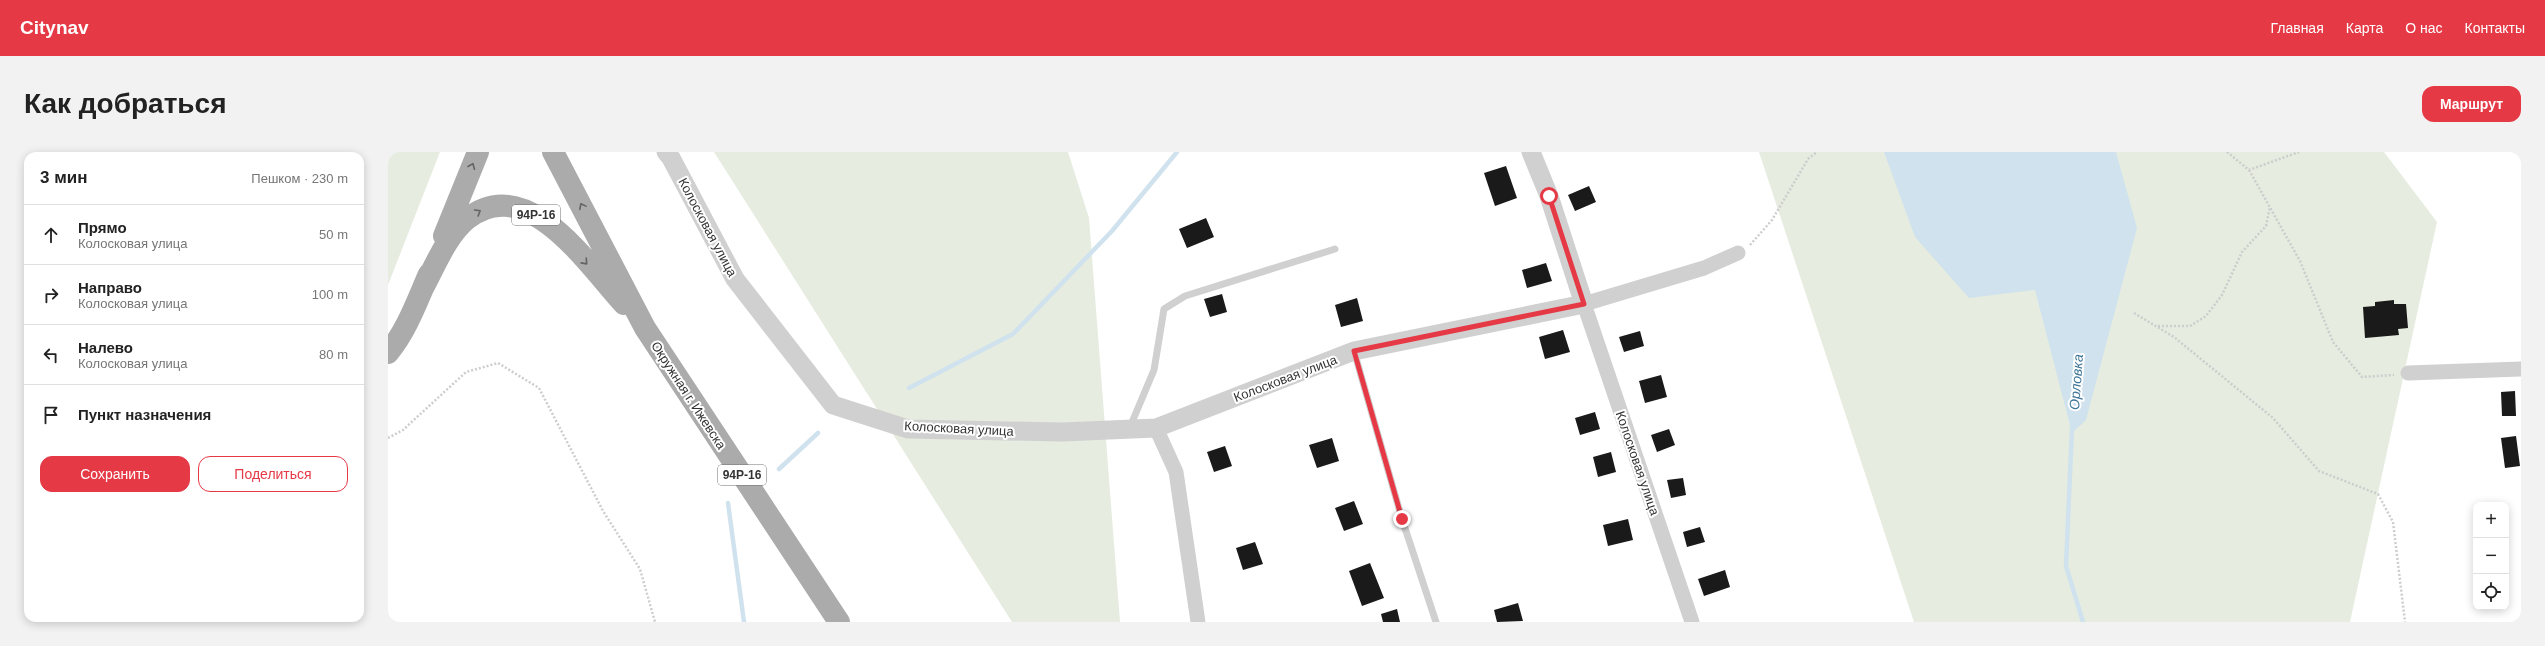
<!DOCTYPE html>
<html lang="ru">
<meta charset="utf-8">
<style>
:root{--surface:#fff;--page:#f2f2f2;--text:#222;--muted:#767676;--line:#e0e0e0;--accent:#e63946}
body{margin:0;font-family:Helvetica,sans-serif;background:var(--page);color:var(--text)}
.controls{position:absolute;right:12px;bottom:12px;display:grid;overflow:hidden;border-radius:8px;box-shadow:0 2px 10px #0003}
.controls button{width:36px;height:36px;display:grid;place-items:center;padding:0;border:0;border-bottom:1px solid var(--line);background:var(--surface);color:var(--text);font:20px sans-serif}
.stop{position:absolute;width:12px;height:12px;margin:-9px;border:3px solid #e63946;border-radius:50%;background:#fff}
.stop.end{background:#e63946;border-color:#fff;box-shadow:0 1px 4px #0008}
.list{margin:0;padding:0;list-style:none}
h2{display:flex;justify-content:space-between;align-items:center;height:52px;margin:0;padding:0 16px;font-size:17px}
h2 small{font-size:13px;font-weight:400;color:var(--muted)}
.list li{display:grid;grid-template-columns:26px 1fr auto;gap:12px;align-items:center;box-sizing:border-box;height:60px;padding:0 16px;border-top:1px solid var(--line)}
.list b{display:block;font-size:15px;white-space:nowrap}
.list p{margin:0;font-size:13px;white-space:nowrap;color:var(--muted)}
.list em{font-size:13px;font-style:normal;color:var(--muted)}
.actions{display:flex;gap:8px;padding:12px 16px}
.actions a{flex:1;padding:9px 0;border:1px solid var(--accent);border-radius:12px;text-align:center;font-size:14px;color:var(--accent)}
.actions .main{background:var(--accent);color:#fff}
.icon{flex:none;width:22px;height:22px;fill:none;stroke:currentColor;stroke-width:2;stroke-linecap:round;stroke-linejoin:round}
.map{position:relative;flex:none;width:2133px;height:470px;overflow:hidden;border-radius:12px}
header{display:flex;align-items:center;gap:24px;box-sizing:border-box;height:56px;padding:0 20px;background:var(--accent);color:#fff}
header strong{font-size:19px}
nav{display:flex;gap:22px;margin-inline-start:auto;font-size:14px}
.intro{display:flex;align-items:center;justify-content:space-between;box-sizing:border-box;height:96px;padding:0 24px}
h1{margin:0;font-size:28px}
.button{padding:10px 18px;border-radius:12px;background:var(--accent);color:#fff;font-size:14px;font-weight:700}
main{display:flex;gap:24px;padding:0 24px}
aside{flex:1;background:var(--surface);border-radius:12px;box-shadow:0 2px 10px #0003}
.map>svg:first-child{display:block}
.green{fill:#e6ecdf}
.water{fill:#cfe2ee}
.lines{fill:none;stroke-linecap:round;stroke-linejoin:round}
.stream{stroke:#cfe2ee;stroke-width:4.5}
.building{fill:#1a1a1a}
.path{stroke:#cdcdcd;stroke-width:2.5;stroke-dasharray:2 2;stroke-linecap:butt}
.service{stroke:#d0d0d0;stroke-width:7}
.minor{stroke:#d0d0d0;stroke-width:15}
.tertiary{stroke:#d0d0d0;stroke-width:19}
.primary{stroke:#ababab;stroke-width:22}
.oneway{stroke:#636363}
.route{stroke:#e63946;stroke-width:5}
.labels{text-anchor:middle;stroke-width:4;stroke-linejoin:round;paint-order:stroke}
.shield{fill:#fff;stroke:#707070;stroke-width:1}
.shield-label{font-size:12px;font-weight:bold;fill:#333}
.street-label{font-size:13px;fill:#333;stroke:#fff}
.water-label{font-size:14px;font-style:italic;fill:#3f7597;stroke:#fff}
</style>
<header>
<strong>Citynav</strong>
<nav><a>Главная</a><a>Карта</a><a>О нас</a><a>Контакты</a></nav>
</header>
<div class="intro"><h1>Как добраться</h1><a class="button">Маршрут</a></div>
<main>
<aside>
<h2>3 мин<small>Пешком · 230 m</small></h2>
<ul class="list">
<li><svg class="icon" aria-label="ahead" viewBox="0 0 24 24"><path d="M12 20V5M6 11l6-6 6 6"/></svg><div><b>Прямо</b><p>Колосковая улица</p></div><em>50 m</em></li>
<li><svg class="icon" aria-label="right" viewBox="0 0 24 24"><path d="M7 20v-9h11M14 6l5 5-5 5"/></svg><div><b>Направо</b><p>Колосковая улица</p></div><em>100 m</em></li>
<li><svg class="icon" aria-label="left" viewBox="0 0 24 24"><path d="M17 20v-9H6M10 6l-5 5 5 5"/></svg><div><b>Налево</b><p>Колосковая улица</p></div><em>80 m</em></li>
<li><svg class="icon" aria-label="arrive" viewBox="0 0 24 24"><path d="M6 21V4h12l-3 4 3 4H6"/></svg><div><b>Пункт назначения</b></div></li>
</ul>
<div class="actions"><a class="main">Сохранить</a><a>Поделиться</a></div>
</aside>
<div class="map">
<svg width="2133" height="470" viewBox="0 0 2133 470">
<rect width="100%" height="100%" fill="#fff"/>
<!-- green -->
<path class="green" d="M 0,0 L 52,0 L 0,133 Z
M 326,0 L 680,0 L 701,66 L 732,470 L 624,470 Z
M 1371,0 L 1996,0 L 2049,70 L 1962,470 L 1526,470 Z"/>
<!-- water -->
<path class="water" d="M 1496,0 L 1728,0 L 1749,76 L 1698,268 L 1684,281 L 1647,138 L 1581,146 L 1527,85 Z"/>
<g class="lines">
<!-- stream -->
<path class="stream" d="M 521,236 L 625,182 L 724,79 L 789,0
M 1684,276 L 1678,414 L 1695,470
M 391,317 L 430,281
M 340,351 L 356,470"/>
</g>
<!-- building -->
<path class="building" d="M 1118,14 L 1129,46 L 1107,54 L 1096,21 Z
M 1201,34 L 1208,50 L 1187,59 L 1180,43 Z
M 818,66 L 826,85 L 799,96 L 791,77 Z
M 1158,111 L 1164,129 L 1139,136 L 1134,118 Z
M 834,142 L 839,160 L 822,165 L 816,147 Z
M 969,146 L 975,169 L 953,175 L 947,153 Z
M 2006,148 L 2006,152 L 2018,152 L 2020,176 L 2010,177 L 2011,183 L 1977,186 L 1975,155 L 1987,154 L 1987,150 Z
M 1175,178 L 1182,200 L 1157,207 L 1151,185 Z
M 1252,179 L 1256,194 L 1236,200 L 1231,185 Z
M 1273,223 L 1279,245 L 1257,251 L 1251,229 Z
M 2127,239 L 2128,264 L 2114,264 L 2113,240 Z
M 1207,260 L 1212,277 L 1192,283 L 1187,266 Z
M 1281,277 L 1287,293 L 1269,300 L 1263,283 Z
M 2128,284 L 2132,314 L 2117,316 L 2113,286 Z
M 944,286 L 951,309 L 929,316 L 921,293 Z
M 837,294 L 844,314 L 826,320 L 819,300 Z
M 1223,300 L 1228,320 L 1210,325 L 1205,305 Z
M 1295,326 L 1298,343 L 1283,346 L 1279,328 Z
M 966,349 L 975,372 L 956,379 L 947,356 Z
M 1240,367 L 1245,388 L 1220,394 L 1215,373 Z
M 1312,375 L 1317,390 L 1299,395 L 1295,380 Z
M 867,390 L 875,412 L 855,418 L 848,396 Z
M 982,411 L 996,446 L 974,454 L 961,419 Z
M 1337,418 L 1342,435 L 1316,444 L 1310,427 Z
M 1130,451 L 1135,469 L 1109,470 L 1106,458 Z
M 1009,457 L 1012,470 L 995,470 L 993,462 Z"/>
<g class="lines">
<!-- path -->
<path class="path" d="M 1839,0 L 1861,18 L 1911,0
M 1861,18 L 1912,109 L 1945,190 L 1974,225 L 2006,223
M 1362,93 L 1384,68 L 1420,7 L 1429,0
M 1746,161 L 1786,185 L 1885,266 L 1931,319 L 1990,342 L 2005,370 L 2017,470
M 1770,174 L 1802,174 L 1818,164 L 1834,143 L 1854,100 L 1878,74 L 1882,55
M 0,286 L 15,278 L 78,220 L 110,211 L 151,236 L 215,359 L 252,417 L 267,470"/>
<!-- service -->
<path class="service" d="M 966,199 L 1014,367 L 1048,470
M 742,275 L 766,218 L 776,157 L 797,144 L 947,97"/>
<!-- minor -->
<path class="minor" d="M 2020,221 L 2133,217
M 768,276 L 788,320 L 810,470
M 1304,470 L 1196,152 L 1316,116 L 1350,101"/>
<!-- tertiary -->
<path class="tertiary" d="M 278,0 L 283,6 L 347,127 L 445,253 L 520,277 L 674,280 L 768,276 L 966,199 L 1196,152 L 1161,44 L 1143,0"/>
<!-- primary -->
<path class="primary" d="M 165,0 L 257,176 L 451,470
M 56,84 L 90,0
M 35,136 C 47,114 59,83 79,67 C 139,19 200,113 236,152
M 0,201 C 19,178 29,149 41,122"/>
</g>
<!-- one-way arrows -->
<defs><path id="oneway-chevron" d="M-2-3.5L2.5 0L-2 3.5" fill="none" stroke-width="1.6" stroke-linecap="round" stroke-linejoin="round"/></defs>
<g class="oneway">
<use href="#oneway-chevron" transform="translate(84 14) rotate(-68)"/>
<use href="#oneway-chevron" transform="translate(194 54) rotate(-118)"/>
<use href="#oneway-chevron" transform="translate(90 60) rotate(-31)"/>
<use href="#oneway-chevron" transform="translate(197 110) rotate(48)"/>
</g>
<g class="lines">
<!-- route -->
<path class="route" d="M 1014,367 L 966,199 L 1196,152 L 1161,44"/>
</g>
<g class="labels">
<!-- shield labels -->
<g class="shield">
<rect x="124" y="53" width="48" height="20" rx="3"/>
<rect x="330" y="313" width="48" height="20" rx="3"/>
</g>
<g class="shield-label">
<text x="148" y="67">94Р-16</text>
<text x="354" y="327">94Р-16</text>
</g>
<!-- street labels -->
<g class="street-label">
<text transform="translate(320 75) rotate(62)" y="5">Колосковая улица</text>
<text transform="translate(897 226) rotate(-21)" y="5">Колосковая улица</text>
<text transform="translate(301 243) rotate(57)" y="5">Окружная г. Ижевска</text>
<text transform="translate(571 276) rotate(3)" y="5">Колосковая улица</text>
<text transform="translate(1250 311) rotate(71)" y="5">Колосковая улица</text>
</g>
<!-- water labels -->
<g class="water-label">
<text transform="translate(1688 230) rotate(-86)" y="5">Орловка</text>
</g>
</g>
</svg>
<div class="controls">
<button>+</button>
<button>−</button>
<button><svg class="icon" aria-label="locate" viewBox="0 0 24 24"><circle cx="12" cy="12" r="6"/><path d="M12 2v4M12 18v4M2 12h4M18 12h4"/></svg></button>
</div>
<div class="stop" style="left:1161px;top:44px"></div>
<div class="stop end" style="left:1014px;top:367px"></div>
</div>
</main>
